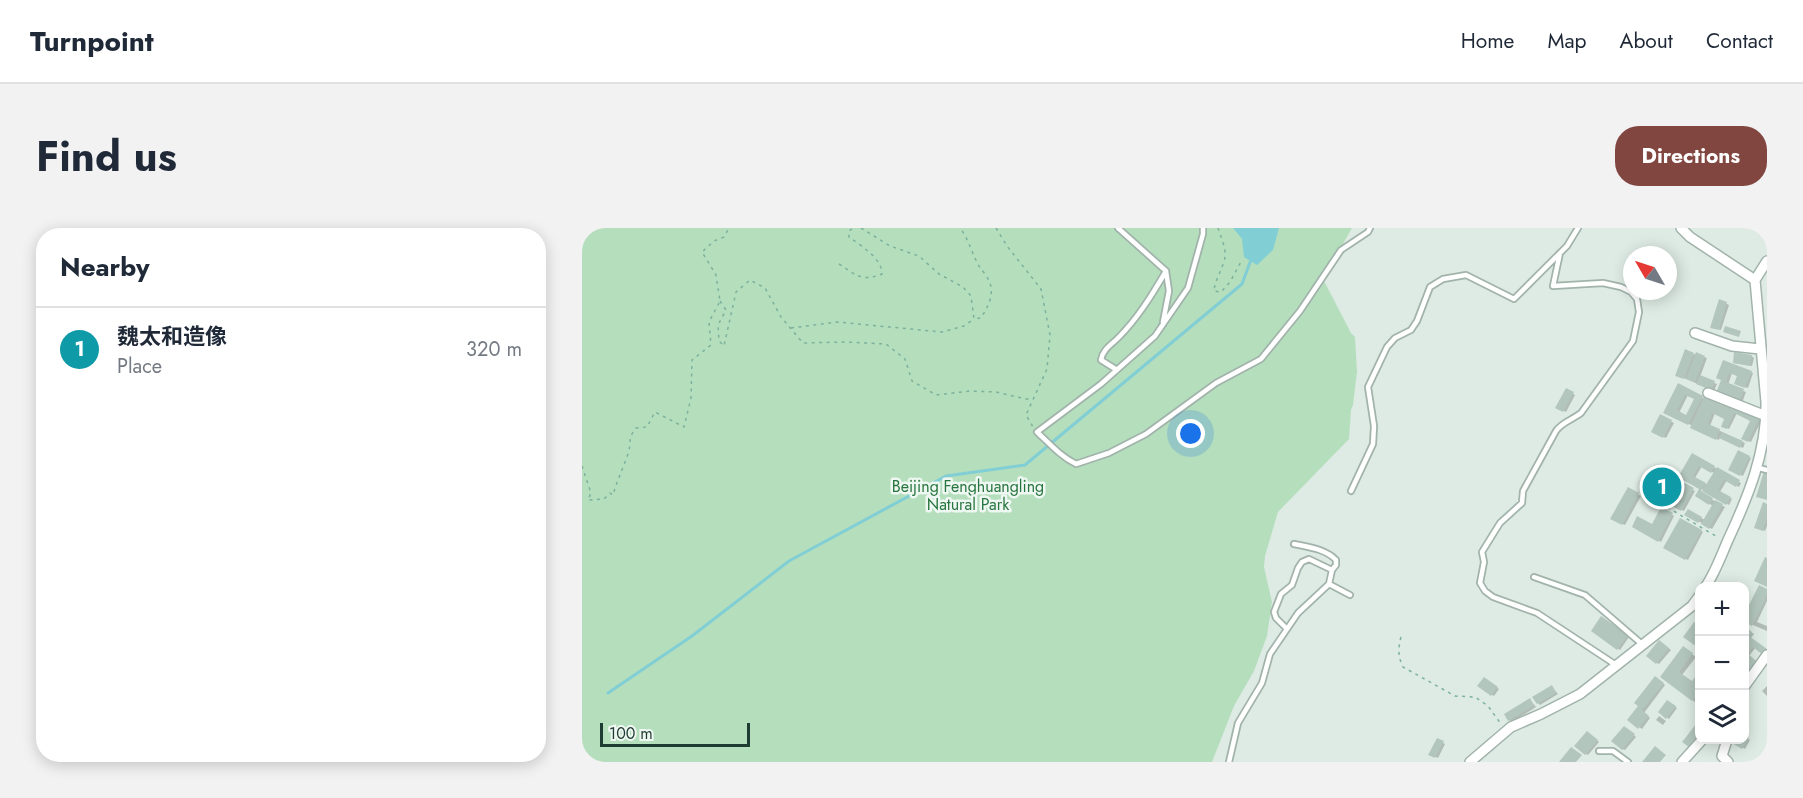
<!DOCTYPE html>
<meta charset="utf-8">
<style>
:root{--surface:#fff;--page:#f2f2f3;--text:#1f2937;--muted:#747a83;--line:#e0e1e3;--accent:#824640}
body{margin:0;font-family:Jost,"Noto Sans SC",sans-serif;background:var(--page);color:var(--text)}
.controls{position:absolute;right:18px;bottom:18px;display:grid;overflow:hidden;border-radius:12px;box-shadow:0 3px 15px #0003}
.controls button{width:54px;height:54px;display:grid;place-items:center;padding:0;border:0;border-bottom:2px solid var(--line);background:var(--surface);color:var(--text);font:30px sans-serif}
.compass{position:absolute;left:1041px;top:18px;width:54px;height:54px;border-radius:50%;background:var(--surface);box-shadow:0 3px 15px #0003;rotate:309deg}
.scale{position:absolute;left:18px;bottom:15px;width:150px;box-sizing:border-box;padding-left:6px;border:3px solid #1e3c31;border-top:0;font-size:16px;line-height:21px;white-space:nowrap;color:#1e3c31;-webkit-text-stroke:4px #eff7f2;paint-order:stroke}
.you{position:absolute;left:609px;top:206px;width:21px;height:21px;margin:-15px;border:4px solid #fff;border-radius:50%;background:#1a73e8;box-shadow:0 0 0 9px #1a73e833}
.badge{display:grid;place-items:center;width:39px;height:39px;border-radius:50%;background:var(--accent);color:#fff;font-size:20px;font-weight:700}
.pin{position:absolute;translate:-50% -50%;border:3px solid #fff;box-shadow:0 2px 6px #0006}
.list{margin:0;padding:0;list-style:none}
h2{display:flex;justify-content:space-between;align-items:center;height:78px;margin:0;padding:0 24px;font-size:26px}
h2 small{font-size:20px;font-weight:400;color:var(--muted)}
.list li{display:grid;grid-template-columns:39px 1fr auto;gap:18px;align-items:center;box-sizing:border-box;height:84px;padding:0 24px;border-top:2px solid var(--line)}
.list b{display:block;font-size:22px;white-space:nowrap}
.list p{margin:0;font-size:20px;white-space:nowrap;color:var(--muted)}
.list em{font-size:20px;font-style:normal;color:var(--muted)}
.icon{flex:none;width:33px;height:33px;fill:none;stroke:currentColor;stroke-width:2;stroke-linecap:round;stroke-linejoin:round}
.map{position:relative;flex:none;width:1185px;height:534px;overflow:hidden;border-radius:24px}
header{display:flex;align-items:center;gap:36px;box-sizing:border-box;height:84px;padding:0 30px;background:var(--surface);border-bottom:2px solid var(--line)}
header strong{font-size:28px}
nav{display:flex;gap:33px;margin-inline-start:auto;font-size:21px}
.intro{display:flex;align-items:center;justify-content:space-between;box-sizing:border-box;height:144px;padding:0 36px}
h1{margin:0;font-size:42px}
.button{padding:15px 27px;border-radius:24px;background:var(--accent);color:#fff;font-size:21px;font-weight:700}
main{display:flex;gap:36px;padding:0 36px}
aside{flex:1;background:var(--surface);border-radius:24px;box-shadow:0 3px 15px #0003}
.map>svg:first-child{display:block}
.green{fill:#b5debd}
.water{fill:#81ced5}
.shadow{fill:#0003;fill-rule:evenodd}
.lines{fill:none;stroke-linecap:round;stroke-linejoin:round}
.stream{stroke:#81ced5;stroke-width:3}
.building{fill:#b3c6bd;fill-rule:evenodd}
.service-casing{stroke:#a1b3ab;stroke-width:8}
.minor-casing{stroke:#a1b3ab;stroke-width:12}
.path{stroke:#7cb19c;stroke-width:1.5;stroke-dasharray:3 4.5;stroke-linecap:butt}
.service{stroke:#fff;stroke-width:4.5}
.minor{stroke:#fff;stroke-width:9}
.labels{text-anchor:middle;stroke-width:5;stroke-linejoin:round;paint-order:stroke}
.park-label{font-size:16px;fill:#26753e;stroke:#eff7f2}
</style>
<header>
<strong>Turnpoint</strong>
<nav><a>Home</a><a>Map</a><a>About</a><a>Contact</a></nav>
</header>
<div class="intro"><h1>Find us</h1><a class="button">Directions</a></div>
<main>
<aside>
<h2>Nearby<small></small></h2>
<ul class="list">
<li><span class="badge" style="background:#0f9aa8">1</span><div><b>魏太和造像</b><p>Place</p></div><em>320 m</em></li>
</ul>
</aside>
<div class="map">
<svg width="1185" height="534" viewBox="0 0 1185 534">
<rect width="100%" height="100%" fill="#deebe4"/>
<!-- green -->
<path class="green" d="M 0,0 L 770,0 L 741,51 L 769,105 L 773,109 L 775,144 L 771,177 L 769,182 L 767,211 L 696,284 L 683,328 L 682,339 L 690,374 L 685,408 L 672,443 L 652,478 L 630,534 L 0,534 Z"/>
<!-- water -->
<path class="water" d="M 651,0 L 697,0 L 691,22 L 675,37 L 662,29 L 660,11 Z"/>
<!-- shadow -->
<path class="shadow" d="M 1138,73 L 1147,77 L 1139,102 L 1133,100 Z
M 1112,126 L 1125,130 L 1118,149 L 1135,156 L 1132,163 L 1095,147 Z
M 1169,128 L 1172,130 L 1170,138 L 1152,135 Z
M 1142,134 L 1171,145 L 1166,160 L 1154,156 L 1157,148 L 1150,145 L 1146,157 L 1164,164 L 1160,175 L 1138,166 Z
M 1097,158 L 1123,171 L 1124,168 L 1180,191 L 1169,214 L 1161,211 L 1170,192 L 1155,185 L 1147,201 L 1141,198 L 1144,190 L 1133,185 L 1128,198 L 1163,215 L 1161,220 L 1138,209 L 1137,212 L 1112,201 L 1111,198 L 1083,185 ZM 1106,167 L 1114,171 L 1105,189 L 1097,185 Z
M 985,162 L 993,167 L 984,184 L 975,179 Z
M 1079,188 L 1092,195 L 1084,210 L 1071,203 Z
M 1156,224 L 1169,230 L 1161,248 L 1148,242 Z
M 1111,227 L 1159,255 L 1157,259 L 1145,252 L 1138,264 L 1150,271 L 1147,277 L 1098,248 ZM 1120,238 L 1132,245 L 1125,257 L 1113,250 Z
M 1104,258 L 1113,263 L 1102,283 L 1092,278 Z
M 1046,261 L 1059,268 L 1043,297 L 1030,291 Z
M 1117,264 L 1143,279 L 1130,301 L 1104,286 L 1106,283 L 1123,292 L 1131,278 L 1115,268 Z
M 1185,277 L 1185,298 L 1183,303 L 1176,300 Z
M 1080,281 L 1092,288 L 1079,314 L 1066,307 Z
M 1098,292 L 1121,304 L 1106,332 L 1083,319 Z
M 1185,363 L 1185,373 L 1175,394 L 1185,398 L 1185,403 L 1164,394 Z
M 1020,390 L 1047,409 L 1038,422 L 1011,403 Z
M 1162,399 L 1172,406 L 1169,410 L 1185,423 L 1185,428 L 1174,419 L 1167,428 L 1162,448 Z
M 1080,415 L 1089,422 L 1077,436 L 1075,435 Z
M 1105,422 L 1114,429 L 1100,447 L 1111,455 L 1118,446 L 1118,478 L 1080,449 Z
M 1073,450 L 1083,457 L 1062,485 L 1068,490 L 1060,501 L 1057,499 L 1058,478 Z
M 902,451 L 917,461 L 912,468 L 897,458 Z
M 1185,458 L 1185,468 L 1180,463 Z
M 970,459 L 976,466 L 958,477 L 956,475 Z
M 948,472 L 954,479 L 930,494 L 927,492 Z
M 1086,474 L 1095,480 L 1087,491 L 1078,484 Z
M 1077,488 L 1084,493 L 1081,497 L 1074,492 Z
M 1118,493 L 1118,508 L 1110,519 L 1102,514 Z
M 1045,501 L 1054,509 L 1043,522 L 1040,521 Z
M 1008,506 L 1017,514 L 1006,527 L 1004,526 Z
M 1162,509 L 1168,512 L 1163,521 L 1152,514 L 1154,512 L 1162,512 Z
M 856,512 L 863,516 L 856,530 L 848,526 Z"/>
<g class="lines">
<!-- stream -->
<path class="stream" d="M 26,465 L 110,408 L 207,333 L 364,248 L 443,237 L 660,56 L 670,29"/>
</g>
<!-- building -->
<path class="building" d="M 1137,71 L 1145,74 L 1137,102 L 1128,100 Z
M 1143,98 L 1159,103 L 1157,109 L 1141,104 Z
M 1103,121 L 1112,125 L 1102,151 L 1093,148 Z
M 1114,124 L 1123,128 L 1113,154 L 1104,151 Z
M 1152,124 L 1170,127 L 1168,138 L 1151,135 Z
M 1141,132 L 1170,143 L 1163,160 L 1152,156 L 1155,148 L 1147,145 L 1144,154 L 1162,161 L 1157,174 L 1134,165 L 1139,152 L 1134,150 Z
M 1118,147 L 1133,153 L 1129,162 L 1114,156 Z
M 1096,155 L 1121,168 L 1106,197 L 1081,185 ZM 1103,167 L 1112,171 L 1104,187 L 1095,182 Z
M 984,160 L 992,164 L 981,184 L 973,180 Z
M 1123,166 L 1148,177 L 1145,185 L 1150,175 L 1178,188 L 1166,214 L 1159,211 L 1168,193 L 1152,185 L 1145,201 L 1139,199 L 1142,191 L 1130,185 L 1126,196 L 1138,201 L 1134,212 L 1108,200 Z
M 1078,186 L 1090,192 L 1081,210 L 1069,204 Z
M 1140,204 L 1161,213 L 1158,220 L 1137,210 Z
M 1156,222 L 1168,228 L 1158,248 L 1146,242 Z
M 1110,225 L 1133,238 L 1129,245 L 1117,238 L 1111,248 L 1124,255 L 1119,263 L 1131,270 L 1127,277 L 1113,268 L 1117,261 L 1096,249 Z
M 1135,239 L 1158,252 L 1154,259 L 1142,252 L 1136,262 L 1149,269 L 1144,277 L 1120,263 Z
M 1182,243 L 1185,244 L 1185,272 L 1174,269 Z
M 1103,255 L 1112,260 L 1099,283 L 1090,278 Z
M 1046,259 L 1057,265 L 1040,297 L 1028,291 Z
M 1133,272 L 1141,276 L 1127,301 L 1119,296 Z
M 1181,274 L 1185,276 L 1185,290 L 1181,303 L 1172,300 Z
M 1079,279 L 1091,285 L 1076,314 L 1050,299 L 1055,288 L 1070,296 Z
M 1106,281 L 1120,289 L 1116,295 L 1102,287 Z
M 1098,290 L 1120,302 L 1103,332 L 1081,320 Z
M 1183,329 L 1185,330 L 1185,359 L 1172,353 Z
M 1177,357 L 1185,361 L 1185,367 L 1170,398 L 1162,394 L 1162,387 Z
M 1019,388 L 1046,407 L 1035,422 L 1009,403 Z
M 1112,394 L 1118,398 L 1118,415 L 1115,419 L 1101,409 Z
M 1162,398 L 1170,404 L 1167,408 L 1185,421 L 1182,428 L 1171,419 L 1162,430 Z
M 1077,412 L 1087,420 L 1074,436 L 1064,428 Z
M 1101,418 L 1111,425 L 1097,444 L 1110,453 L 1118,443 L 1118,463 L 1110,473 L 1078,449 Z
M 1166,426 L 1177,435 L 1162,452 L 1162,431 Z
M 1073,448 L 1082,455 L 1060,482 L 1067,488 L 1056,501 L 1045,492 L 1056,478 L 1052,475 Z
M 902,449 L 916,459 L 909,468 L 895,458 Z
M 970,457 L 974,465 L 955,476 L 950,469 Z
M 948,470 L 952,478 L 926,493 L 922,486 Z
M 1085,472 L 1094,478 L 1084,491 L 1076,484 Z
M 1118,491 L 1118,504 L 1107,519 L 1100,514 Z
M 1042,498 L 1053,506 L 1040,522 L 1029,513 Z
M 1005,503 L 1016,512 L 1003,527 L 992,518 Z
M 1162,507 L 1167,510 L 1160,521 L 1150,515 L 1152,512 L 1162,512 Z
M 855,510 L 862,513 L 853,530 L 846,527 Z
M 1073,518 L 1084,527 L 1078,534 L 1060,534 Z
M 989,519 L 1000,527 L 994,534 L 977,534 Z"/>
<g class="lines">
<defs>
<path id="service" d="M 536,0 L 584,43 L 587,63 L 581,94
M 621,0 L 621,6 L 606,60 L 573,108 L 519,156 L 455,204 C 468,216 478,228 494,236 L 527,225 L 564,206 L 634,155 L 679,131 L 718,83 L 759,22 L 786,4 L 788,0
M 978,25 L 971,58 L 1021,55 L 1039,59 L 1049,64 L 1055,71 L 1057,84 L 1051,113 L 999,185 C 990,192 980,194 974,203 L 941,263 L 940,275 L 918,295 L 900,324 L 902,334 L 898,355 L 903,363 L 911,369 L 955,385 L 1034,437
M 535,142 L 519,132 C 521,121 529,117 536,110 C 556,90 570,67 584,43
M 1177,240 L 1185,242
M 769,263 L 791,216 L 792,198 L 786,159 L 805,119 L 813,110 L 829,102 L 835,93 L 848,59 L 861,51 L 884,47 L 932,71 L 985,18 L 996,0
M 712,316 C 726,319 744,321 754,332 L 754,337 L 750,342
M 952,349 L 1003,367 L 1061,417
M 747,356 L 768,367
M 1017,523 L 1031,523 L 1046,534
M 647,534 L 656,495 L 680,455 L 688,426 L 716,385 L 747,356 L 750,342 L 727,331 L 720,334 L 716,340 L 710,357 L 699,366 L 692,384 L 694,390 L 704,400"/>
<path id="minor" d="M 1099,0 L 1108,9 L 1173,52 L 1184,174 C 1185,223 1166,269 1146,312 C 1139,328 1133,345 1124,358
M 1173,52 L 1185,33
M 1113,105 L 1150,118 L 1178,121
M 1126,165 L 1184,188
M 1162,459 L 1185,427
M 1145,512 L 1140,528 L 1146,534
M 888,534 L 929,499 L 959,486 L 998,466 L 1110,378 L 1118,367
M 1100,534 L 1120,512"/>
</defs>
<!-- service casing -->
<use href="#service" class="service-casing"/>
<!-- minor casing -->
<use href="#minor" class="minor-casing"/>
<!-- path -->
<path class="path" d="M 279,0 L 308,18 L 337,28 L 357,46 L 381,59 L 389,68 L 392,91 L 399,90 C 408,75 415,62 403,46 C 400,42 397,39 395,34 C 389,23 386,10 378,0
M 414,0 L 425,18 L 459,61 L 468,107 L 465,141 L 444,187 L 451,199
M 636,0 C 639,9 644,20 643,29 C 641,41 633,51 632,63 L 639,64 L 648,54 L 660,32
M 257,36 C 274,47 280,54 300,46 C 300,30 279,18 267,9 L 267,3 L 271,0
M 138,73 L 144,82 L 136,97 L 137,113 L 142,118 L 154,64 L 168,52 L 183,60 L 199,89 L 221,115 L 263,114 L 304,116 L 323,131 L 330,153 L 354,167 L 388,163 L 414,164 L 444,171 L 450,171
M 209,100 L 255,94 L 360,104 L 382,98 L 392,91
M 0,238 L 9,265 L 6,272 L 22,271 L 28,265 L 31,267 C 35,253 41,240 46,226 C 50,214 45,211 54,200 L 65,199 L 73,184 L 102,199 L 109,170 L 110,132 L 129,117 L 127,94 L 138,73 L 134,47 L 120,24 L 132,13 L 142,9 L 147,0
M 1077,265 L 1073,272 L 1137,310
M 819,409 C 816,421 816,429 821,439 L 873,468 L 893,469 L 906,478 L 919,496"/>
<!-- service -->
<use href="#service" class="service"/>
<!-- minor -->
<use href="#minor" class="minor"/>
</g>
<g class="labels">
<!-- park labels -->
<g class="park-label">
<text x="386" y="264">Beijing Fenghuangling<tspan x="386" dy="18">Natural Park</tspan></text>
</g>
</g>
</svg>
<div class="controls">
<button>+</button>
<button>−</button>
<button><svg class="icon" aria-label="layers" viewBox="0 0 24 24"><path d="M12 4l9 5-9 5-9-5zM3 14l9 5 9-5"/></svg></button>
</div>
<svg class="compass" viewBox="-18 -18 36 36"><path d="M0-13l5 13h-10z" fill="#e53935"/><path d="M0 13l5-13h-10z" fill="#747a83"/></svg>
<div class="scale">100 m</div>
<div class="you"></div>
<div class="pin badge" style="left:1080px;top:259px;background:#0f9aa8">1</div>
</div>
</main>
